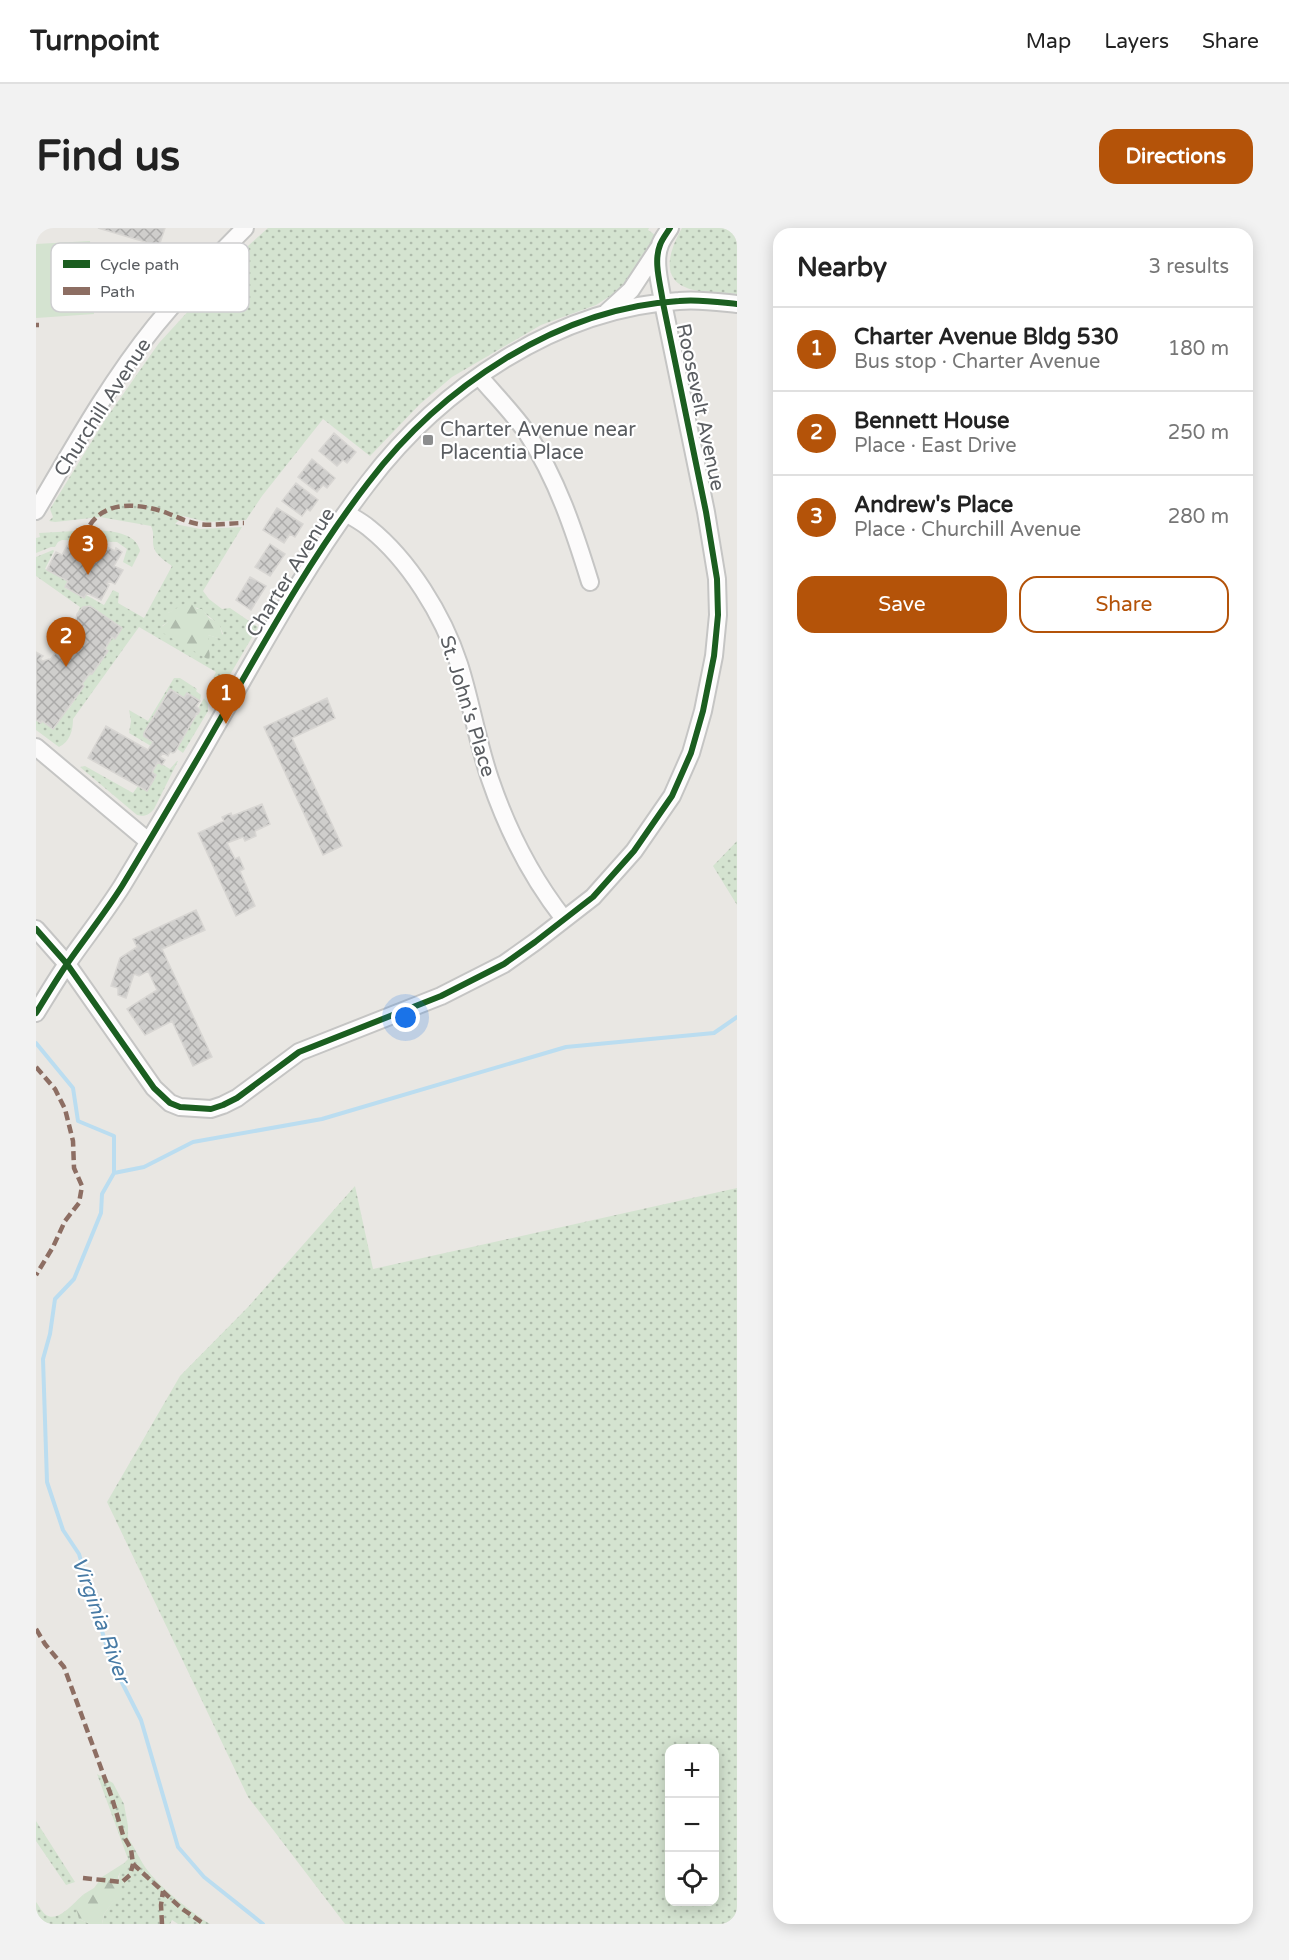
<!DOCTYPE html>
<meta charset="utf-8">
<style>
:root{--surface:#fff;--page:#f2f2f2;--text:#222;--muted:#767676;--line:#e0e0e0;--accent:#b45309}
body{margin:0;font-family:"Varela Round",sans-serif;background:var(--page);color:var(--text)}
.controls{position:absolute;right:18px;bottom:18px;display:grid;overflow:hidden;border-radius:12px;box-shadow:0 3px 15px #0003}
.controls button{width:54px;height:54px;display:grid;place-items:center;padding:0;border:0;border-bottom:2px solid var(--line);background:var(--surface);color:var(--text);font:30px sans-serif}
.you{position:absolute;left:370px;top:790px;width:21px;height:21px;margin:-15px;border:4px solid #fff;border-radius:50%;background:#1a73e8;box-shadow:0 0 0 9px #1a73e833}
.badge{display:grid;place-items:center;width:39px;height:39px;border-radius:50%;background:var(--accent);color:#fff;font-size:20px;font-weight:700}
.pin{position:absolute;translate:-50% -50px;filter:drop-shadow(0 2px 3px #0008)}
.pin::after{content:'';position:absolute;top:32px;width:21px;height:18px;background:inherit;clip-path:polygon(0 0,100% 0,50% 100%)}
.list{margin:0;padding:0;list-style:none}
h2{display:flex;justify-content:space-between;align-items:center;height:78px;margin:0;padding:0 24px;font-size:26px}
h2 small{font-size:20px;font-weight:400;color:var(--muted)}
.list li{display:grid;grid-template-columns:39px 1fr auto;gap:18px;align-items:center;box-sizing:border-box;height:84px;padding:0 24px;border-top:2px solid var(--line)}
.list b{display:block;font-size:22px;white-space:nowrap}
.list p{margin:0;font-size:20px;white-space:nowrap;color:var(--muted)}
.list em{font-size:20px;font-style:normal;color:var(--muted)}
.actions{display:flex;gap:12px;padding:18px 24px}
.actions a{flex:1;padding:14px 0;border:2px solid var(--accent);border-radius:18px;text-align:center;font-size:21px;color:var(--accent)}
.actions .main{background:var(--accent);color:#fff}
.icon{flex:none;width:33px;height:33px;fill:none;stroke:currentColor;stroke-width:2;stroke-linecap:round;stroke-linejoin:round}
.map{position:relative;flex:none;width:701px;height:1696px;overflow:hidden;border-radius:18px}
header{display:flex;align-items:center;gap:36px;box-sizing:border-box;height:84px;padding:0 30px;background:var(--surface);border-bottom:2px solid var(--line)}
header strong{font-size:28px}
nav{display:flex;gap:33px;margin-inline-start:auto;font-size:21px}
.intro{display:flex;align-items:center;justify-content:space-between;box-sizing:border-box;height:144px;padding:0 36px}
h1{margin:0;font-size:42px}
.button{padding:15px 27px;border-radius:18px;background:var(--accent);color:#fff;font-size:21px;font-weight:700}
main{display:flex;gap:36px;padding:0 36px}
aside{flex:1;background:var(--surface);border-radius:18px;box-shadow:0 3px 15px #0003}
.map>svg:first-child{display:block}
.grass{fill:url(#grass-dots);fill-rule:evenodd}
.forest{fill:url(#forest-firs)}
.green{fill:#d4e3d0}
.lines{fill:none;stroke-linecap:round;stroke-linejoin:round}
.stream{stroke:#bbddf0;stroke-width:4}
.building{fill:url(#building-cross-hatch);stroke:#d8d6d3;stroke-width:1.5}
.minor-casing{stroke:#c5c5c4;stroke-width:20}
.minor{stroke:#fcfbfb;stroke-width:16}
.quiet{stroke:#8d6e63;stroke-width:4.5;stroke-dasharray:9 4.5;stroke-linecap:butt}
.cycleway-casing{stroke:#fff;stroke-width:10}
.cycleway{stroke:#1b5e20;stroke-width:6}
.poi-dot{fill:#8c8d8e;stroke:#fff;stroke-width:2}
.labels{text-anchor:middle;stroke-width:4.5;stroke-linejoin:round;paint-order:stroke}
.street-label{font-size:20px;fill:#5a5d61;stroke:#fff}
.poi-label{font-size:20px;fill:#5a5d61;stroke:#fff;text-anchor:start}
.water-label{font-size:21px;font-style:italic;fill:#487ba5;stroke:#fff}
.key{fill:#fff;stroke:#ceced0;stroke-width:1.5}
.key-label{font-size:16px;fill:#5a5d61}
</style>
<header>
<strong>Turnpoint</strong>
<nav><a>Map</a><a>Layers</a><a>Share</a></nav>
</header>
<div class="intro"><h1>Find us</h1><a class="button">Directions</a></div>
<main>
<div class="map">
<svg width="701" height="1696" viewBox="0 0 701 1696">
<defs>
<pattern id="grass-dots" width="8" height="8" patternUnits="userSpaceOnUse" patternTransform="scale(1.5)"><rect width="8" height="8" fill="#d4e3d0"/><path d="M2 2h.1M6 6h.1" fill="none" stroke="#afbbac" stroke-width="1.8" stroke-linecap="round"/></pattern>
<pattern id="forest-firs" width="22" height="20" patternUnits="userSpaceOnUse" patternTransform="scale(1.5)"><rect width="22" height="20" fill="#d4e3d0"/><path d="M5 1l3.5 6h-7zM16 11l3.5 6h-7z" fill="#afbbac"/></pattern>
<pattern id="building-cross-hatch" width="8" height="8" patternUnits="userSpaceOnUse" patternTransform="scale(1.5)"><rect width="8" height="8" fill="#cfcecc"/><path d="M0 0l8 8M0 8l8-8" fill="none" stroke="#abaaa9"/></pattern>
</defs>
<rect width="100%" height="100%" fill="#e9e7e3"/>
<!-- grass -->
<path class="grass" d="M 232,0 L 613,0 L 612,2 L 619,7 L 595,47 L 582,63 L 560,77 L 505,97 L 416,149 L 384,176 L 334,228 L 287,191 L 226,268 L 210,292 L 171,294 L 147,288 L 139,296 L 164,301 L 206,299 L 167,363 L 173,371 L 186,381 L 194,380 L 222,399 L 195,445 L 184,452 L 177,450 L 180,444 L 103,399 L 37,491 C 37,502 34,514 23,519 L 0,502 L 0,492 L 5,495 L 6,493 L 16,500 L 30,481 L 32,482 L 48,458 L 46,456 L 54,445 L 56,446 L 71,423 L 69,421 L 76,409 L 79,411 L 86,400 L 54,378 L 47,379 L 41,386 L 44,379 L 0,348 L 0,329 L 17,322 L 18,323 L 9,341 L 32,353 L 29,360 L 48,369 L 50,367 L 68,377 L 77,362 L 83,365 L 82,375 L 108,390 L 136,338 C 128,332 117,326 117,314 C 117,307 118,305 115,298 L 64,289 L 19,294 L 13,293 L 17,289 L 14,281 L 69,192 L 123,115 L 213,17 ZM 148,378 C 164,379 164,381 175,390 C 183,397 183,395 187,406 L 182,410 L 172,407 L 171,415 L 174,425 L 126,398 L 132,394 L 132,385 Z
M 646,0 L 701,0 L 701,66 C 687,64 671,65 658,62 C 622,54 633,23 646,0 Z
M 58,302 C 74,303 100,304 104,323 L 96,339 L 87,334 L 91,321 L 81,314 L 26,312 L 22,314 L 19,319 L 15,319 L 0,325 L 0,310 L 4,309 L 3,305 Z
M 138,450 L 144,450 L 161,461 L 160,463 L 165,467 L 164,473 L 151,465 L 148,470 L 132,463 L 108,505 L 108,508 L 117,514 L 115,518 L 93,505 L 95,493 L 93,482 L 112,493 Z
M 168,470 L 172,476 L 172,483 L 147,525 L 140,520 L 164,482 L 163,479 Z
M 141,533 L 142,533 L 118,581 C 113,587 109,589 101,587 L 44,539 L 49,538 L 97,565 L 102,558 L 108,562 L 117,554 L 116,544 L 122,534 L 134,541 Z
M 701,613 L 701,677 L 677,638 Z
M 319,958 L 337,1041 L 701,960 L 701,1696 L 309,1696 L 212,1569 L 71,1274 L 144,1148 L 213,1078 ZM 634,1520 L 678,1520 L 678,1674 L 634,1674 Z
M 61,1546 L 77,1555 L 88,1576 L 92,1598 L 92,1610 C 99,1620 103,1630 109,1639 C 123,1659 154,1683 174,1696 L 142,1696 L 136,1692 L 134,1696 L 66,1696 L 68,1686 L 85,1662 C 82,1650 82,1640 92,1631 Z
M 0,1593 L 39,1654 L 30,1657 L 0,1613 Z
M 48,1666 L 43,1691 L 54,1696 L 0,1696 L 0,1674 C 3,1678 6,1684 10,1687 C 23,1695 39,1673 48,1666 Z"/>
<!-- forest -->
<path class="forest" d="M 150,375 L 155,375 L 161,381 L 166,381 L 173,390 L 183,395 L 187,409 L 185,411 L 172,407 C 172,414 175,427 173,432 L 122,402 L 132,394 L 132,385 Z
M 88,1635 L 82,1649 L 86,1662 L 68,1686 L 66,1696 L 54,1696 L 43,1691 L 40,1680 L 45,1674 L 48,1666 L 58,1660 L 66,1649 Z"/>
<!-- green -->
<path class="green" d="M 54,13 L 58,86 L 0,90 L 0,16 Z"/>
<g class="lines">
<!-- stream -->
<path class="stream" d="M 0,815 L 37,860 L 42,893 L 78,908 L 78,945 L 66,966 L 65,985 L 38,1051 L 19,1071 L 14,1106 L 7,1131 L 11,1254 L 27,1302 L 43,1326 L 75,1433 L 105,1492 L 142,1619 L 168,1649 L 227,1696
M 78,945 L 108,939 L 157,914 L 286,891 L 530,819 L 678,805 L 701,789"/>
</g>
<!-- building -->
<path class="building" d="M 62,0 L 129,0 L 123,18 Z
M 298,205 L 320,224 L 311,235 L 307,232 L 301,238 L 283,223 Z
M 276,231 L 299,250 L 291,260 L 287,257 L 281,264 L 262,249 Z
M 260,255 L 282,272 L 274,283 L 271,281 L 266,288 L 246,273 Z
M 241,280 L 267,296 L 259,309 L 254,306 L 248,315 L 227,302 Z
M 234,316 L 249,326 L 234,348 L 219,339 Z
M 55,317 L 68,324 L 71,319 L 79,323 L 80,320 L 86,324 L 78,338 L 87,342 L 79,356 L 73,353 L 71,356 L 73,357 L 65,372 L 51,365 L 48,370 L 29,359 L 32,353 L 11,342 L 20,324 L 26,327 L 31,318 L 49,327 Z
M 214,349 L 230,358 L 215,382 L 200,372 Z
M 54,378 L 86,400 L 79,411 L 76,409 L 69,421 L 72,423 L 56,446 L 54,445 L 46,456 L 48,458 L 17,501 L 6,493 L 5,495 L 0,492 L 0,424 L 7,428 L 4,431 L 7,433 L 13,431 L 14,432 L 20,424 L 22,426 L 26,421 L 22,419 L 33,404 L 35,406 L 38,402 L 41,386 L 47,379 Z
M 134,461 L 148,470 L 151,465 L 164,473 L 160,478 L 164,482 L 162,486 L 161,485 L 139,524 L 137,525 L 134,524 L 132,528 L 127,525 L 124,529 L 129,532 L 126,537 L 122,534 L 116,544 L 120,547 L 117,553 L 111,563 L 52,530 L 70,498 L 112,522 L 117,514 L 108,508 L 108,505 Z
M 291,470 L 299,490 L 256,510 L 306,618 L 287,627 L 228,499 Z
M 226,576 L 234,596 L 219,603 L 220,608 L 209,613 L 207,609 L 191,615 L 199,631 L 203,629 L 208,641 L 204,643 L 219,678 L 200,688 L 162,605 L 188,593 L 186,589 L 195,585 L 196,588 Z
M 160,682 L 169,702 L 126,721 L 176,829 L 157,838 L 136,793 L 109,807 L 91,781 L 121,762 L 112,743 L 103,748 L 98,746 L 90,770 L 82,767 L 82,760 L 75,758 L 84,730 L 101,719 L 97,711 Z"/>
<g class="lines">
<defs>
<path id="minor" d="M 571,84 L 595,62 L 622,21
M 443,148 C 459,167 477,185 491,205 C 521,251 538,302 554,354
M 0,283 C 37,220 73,155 119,98 C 147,64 178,31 209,0
M 310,285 C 318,290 326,294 333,300 C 373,332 407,387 423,436 C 435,473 441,513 454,551 C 471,601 495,649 528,691
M 0,519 L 112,613
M 0,701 L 31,736 L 118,860 L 134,875 L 144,879 L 175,881 L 187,877 L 201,870 L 263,824 L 405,768 L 468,736 L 499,714 L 557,669 L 598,623 L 636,568 L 655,525 L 667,483 L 678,428 L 682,387 L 681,351 L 670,284 L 627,75 C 625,58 617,34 624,17 C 626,11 631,5 634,0
M 0,785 C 10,769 20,752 31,736 C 49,710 69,685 86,658 C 111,617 135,576 159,535 C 214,441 265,342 332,255 C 404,160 521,80 643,73 C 662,71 682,74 701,76"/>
</defs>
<!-- minor casing -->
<use href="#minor" class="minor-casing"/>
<!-- minor -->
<use href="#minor" class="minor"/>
<!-- quiet -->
<path class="quiet" d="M 0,97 L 3,97
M 54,297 C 71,271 106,276 131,285 C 141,289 151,294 162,296 C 177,298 193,295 208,295
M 0,839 L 19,861 L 29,881 L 37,913 L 38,940 L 46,958 L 43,975 L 29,993 L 17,1019 L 0,1047
M 0,1401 L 9,1416 L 28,1439 L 76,1570 L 87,1607 L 95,1621 L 97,1636 L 145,1680 L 168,1696
M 47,1650 L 86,1654 L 94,1647 L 97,1636
M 126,1696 L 125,1677 L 127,1663"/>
<defs>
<path id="cycleway" d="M 0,701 L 31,736 L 118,860 L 134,875 L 144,879 L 175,881 L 187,877 L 201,870 L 263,824 L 405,768 L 468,736 L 499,714 L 557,669 L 598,623 L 636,568 L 655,525 L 667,483 L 678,428 L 682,387 L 681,351 L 670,284 L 627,75 C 625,58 617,34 624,17 C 626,11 631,5 634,0
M 0,785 C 10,769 20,752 31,736 C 49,710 69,685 86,658 C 111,617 135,576 159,535 C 214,441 265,342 332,255 C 404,160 521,80 643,73 C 662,71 682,74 701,76"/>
</defs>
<!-- cycleway casing -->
<use href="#cycleway" class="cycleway-casing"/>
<!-- cycleway -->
<use href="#cycleway" class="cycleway"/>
</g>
<!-- markers -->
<rect class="poi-dot" x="386" y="206" width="12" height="12" rx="3"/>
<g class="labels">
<!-- street labels -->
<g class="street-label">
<text transform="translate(66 179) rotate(-57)" y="7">Churchill Avenue</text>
<text transform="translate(665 179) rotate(78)" y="7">Roosevelt Avenue</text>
<text transform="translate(254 344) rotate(-58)" y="7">Charter Avenue</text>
<text transform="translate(432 478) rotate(73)" y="7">St. John's Place</text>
</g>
<!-- poi labels -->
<g class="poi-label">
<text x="404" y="208">Charter Avenue near<tspan x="404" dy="23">Placentia Place</tspan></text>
</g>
<!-- water labels -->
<g class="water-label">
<text transform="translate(65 1392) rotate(70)" y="7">Virginia River</text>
</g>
</g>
<!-- legend -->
<rect x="15" y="15" width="198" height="69" rx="9" class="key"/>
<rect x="27" y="32" width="27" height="8" fill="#1b5e20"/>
<rect x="27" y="59" width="27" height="8" fill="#8d6e63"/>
<g class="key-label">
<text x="64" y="42">Cycle path</text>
<text x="64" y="69">Path</text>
</g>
</svg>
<div class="controls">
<button>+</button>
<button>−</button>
<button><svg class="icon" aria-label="locate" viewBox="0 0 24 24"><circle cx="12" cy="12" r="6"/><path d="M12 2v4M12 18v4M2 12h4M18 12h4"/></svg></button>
</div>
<div class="you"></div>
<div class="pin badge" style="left:190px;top:496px">1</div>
<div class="pin badge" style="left:30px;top:439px">2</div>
<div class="pin badge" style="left:52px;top:347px">3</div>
</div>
<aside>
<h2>Nearby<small>3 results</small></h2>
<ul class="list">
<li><span class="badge">1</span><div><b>Charter Avenue Bldg 530</b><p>Bus stop · Charter Avenue</p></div><em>180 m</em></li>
<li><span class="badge">2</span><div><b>Bennett House</b><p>Place · East Drive</p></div><em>250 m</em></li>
<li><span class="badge">3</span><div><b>Andrew's Place</b><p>Place · Churchill Avenue</p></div><em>280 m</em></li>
</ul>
<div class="actions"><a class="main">Save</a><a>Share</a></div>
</aside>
</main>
